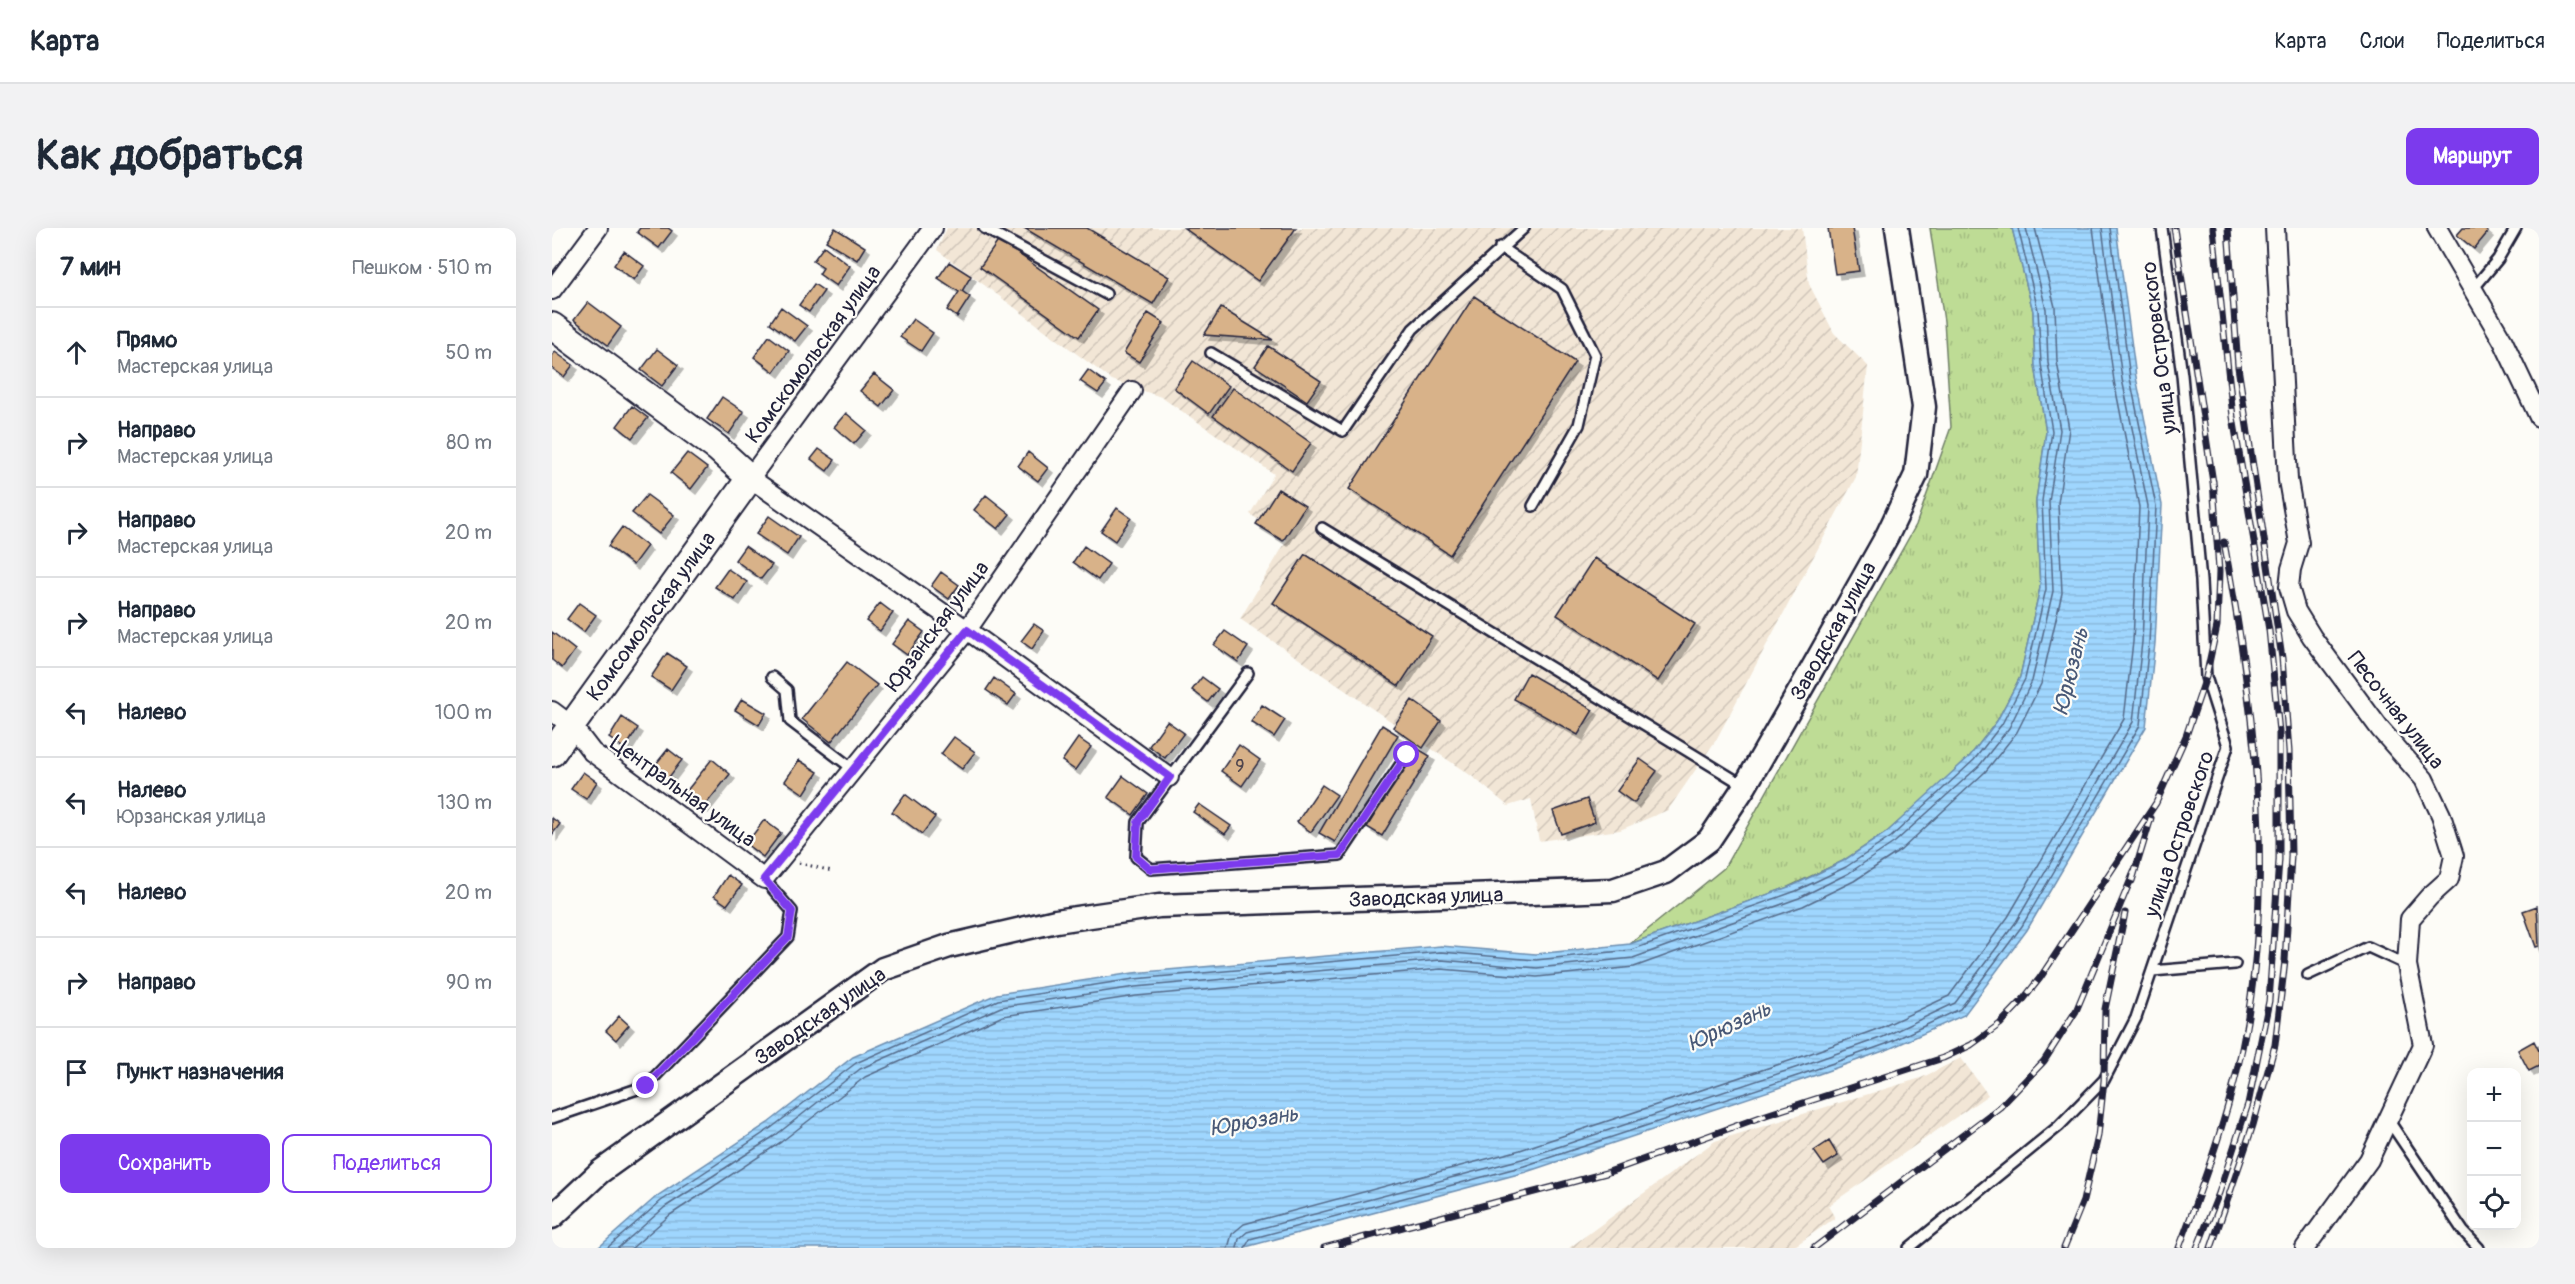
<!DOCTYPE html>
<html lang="ru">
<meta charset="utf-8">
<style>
:root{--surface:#fff;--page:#f2f2f3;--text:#1f2937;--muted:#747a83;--line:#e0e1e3;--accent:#7c3aed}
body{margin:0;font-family:Pangolin,sans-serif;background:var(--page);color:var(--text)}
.controls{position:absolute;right:18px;bottom:18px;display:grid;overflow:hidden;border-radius:12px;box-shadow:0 6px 24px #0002}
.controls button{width:54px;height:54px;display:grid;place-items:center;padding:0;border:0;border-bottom:2px solid var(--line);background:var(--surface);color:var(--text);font:30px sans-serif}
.stop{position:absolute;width:18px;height:18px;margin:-14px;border:4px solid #7c3aed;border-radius:50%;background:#fff}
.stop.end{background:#7c3aed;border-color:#fff;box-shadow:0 2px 6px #0008}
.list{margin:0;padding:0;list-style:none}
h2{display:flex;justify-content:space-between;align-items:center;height:78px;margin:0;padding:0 24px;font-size:26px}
h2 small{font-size:20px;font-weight:400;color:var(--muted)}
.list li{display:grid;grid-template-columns:39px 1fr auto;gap:18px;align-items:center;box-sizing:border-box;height:90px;padding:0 24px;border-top:2px solid var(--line)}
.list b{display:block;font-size:22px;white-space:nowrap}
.list p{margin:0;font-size:20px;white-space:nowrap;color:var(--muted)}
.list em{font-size:20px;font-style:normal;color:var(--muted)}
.actions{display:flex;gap:12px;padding:18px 24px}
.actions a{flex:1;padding:14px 0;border:2px solid var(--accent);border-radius:12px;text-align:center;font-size:21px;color:var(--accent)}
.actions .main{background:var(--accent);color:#fff}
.icon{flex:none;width:33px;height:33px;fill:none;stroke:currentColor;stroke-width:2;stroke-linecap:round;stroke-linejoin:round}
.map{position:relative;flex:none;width:1987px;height:1020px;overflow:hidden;border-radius:12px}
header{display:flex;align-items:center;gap:36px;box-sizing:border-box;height:84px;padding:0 30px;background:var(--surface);border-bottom:2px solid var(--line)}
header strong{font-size:28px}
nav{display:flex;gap:33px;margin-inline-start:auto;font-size:21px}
.intro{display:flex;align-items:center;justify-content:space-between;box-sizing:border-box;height:144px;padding:0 36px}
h1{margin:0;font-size:42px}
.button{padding:15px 27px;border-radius:12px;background:var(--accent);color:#fff;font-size:21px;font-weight:700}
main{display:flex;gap:36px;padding:0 36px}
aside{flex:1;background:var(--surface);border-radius:12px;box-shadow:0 6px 24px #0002}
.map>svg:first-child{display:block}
.industrial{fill:url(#industrial-furrows)}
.grass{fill:url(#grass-tufts);stroke:#707f68;stroke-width:1.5}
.water{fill:url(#water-rules);stroke:#6d8eb0;stroke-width:1.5}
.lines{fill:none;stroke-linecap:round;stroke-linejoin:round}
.shore{stroke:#546a89;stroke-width:1.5}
.building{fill:#d8b289;stroke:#22223b;stroke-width:1.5;filter:url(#shadow)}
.service-casing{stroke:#22223b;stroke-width:14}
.minor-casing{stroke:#22223b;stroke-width:22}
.tertiary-casing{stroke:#22223b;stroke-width:27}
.secondary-casing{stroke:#22223b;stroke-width:30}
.path{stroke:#22223b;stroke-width:3;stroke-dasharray:1.5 4.5;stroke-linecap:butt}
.service{stroke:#fdfcf7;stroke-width:9}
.minor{stroke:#fdfcf7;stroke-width:18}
.tertiary{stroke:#fdfcf7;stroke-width:22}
.secondary{stroke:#fdfcf7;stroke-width:26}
.rail-casing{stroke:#22223b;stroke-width:7}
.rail{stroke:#fdfcf7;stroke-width:4.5;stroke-dasharray:14;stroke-linecap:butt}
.route{stroke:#7c3aed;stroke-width:8}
.labels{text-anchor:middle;stroke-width:4.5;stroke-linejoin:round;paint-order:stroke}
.number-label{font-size:18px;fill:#50464e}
.street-label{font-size:21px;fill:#22223b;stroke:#fdfcf7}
.water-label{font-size:22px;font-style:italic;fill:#485876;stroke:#fdfcf7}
</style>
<header>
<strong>Карта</strong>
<nav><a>Карта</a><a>Слои</a><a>Поделиться</a></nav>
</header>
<div class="intro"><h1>Как добраться</h1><a class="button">Маршрут</a></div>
<main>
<aside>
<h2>7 мин<small>Пешком · 510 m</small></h2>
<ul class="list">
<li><svg class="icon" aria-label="ahead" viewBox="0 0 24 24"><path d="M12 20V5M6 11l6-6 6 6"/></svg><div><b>Прямо</b><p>Мастерская улица</p></div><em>50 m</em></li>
<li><svg class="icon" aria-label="right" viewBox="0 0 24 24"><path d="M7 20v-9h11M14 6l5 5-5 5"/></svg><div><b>Направо</b><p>Мастерская улица</p></div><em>80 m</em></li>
<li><svg class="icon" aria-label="right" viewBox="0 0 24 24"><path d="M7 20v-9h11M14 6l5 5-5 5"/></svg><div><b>Направо</b><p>Мастерская улица</p></div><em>20 m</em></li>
<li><svg class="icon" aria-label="right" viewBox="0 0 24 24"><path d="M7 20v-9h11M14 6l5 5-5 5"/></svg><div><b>Направо</b><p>Мастерская улица</p></div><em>20 m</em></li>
<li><svg class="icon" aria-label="left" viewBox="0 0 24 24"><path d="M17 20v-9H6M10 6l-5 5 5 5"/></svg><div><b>Налево</b></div><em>100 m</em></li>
<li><svg class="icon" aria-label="left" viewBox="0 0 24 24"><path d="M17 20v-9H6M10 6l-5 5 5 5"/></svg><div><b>Налево</b><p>Юрзанская улица</p></div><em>130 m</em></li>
<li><svg class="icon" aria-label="left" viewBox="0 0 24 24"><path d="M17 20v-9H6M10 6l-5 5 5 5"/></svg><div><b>Налево</b></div><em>20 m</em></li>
<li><svg class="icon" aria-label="right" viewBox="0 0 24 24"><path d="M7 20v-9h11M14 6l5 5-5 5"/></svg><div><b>Направо</b></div><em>90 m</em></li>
<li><svg class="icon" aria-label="arrive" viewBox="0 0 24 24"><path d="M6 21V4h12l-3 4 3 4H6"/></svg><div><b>Пункт назначения</b></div></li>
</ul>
<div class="actions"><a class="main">Сохранить</a><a>Поделиться</a></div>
</aside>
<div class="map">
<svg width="1987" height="1020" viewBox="0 0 1987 1020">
<defs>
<pattern id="industrial-furrows" width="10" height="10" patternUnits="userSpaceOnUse" patternTransform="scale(1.5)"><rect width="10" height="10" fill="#f2e6d6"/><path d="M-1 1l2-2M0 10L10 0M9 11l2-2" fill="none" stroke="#cfc5b9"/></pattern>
<pattern id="grass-tufts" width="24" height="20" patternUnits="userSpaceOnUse" patternTransform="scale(1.5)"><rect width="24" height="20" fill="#bedc95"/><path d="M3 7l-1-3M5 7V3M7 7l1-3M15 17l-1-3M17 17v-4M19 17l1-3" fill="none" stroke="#a3bc81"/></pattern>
<pattern id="water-rules" width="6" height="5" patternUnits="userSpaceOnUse" patternTransform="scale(1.5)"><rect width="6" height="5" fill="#9fd6fe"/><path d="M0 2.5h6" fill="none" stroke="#89b7db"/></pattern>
<filter id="shadow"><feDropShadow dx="5" dy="5" stdDeviation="0" flood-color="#0004"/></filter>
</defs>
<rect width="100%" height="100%" fill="#fdfcf7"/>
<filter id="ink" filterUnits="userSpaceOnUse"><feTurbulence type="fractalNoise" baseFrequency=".0167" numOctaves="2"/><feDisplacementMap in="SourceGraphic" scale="12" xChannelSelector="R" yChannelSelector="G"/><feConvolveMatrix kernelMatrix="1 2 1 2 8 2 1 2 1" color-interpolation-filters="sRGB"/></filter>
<g filter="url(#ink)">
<!-- industrial -->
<path class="industrial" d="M 395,0 L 1250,0 L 1257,56 L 1282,105 L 1316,138 L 1304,249 L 1164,512 L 1116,582 L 1068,602 L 987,613 L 979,571 L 956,578 L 921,549 L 688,391 L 735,312 L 698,286 L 722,246 L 609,169 L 560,152 L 385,22 Z
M 1409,830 L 1436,867 L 1276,978 L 1283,990 L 1240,1020 L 1017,1020 L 1163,913 L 1369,850 Z"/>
<!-- grass -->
<path class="grass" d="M 1378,0 L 1460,0 L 1481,83 L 1483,137 L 1494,204 L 1484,273 L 1488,360 L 1468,449 L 1445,493 L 1418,528 L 1381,563 L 1335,604 L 1291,633 L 1234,660 L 1078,716 L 1172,640 L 1364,297 L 1399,199 L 1392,93 Z"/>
<!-- water -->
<path class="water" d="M 1460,0 L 1564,0 L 1584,149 L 1610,277 L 1603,415 L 1594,499 L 1475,702 L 1412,787 L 1337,821 L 1250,852 L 974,944 L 690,1020 L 46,1020 L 105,968 L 216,895 L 301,829 L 445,766 L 581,745 L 889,718 L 984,726 L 1078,716 L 1242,657 L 1291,633 L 1335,604 L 1418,528 L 1445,493 L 1468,449 L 1488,360 L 1484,273 L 1494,204 L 1483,137 L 1481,83 Z"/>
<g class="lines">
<!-- shore -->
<path class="shore" d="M 55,1020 L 109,973 L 219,900 L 304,835 L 446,772 L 582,751 L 889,724 L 984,732 L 1079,722 L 1244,663 L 1294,639 L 1339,609 L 1422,532 L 1450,496 L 1473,451 L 1494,361 L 1490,273 L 1500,203 L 1489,136 L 1486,82 L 1466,0
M 66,1020 L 113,979 L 224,907 L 308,841 L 449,779 L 583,759 L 889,732 L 985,740 L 1081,730 L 1247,670 L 1297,645 L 1343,614 L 1427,538 L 1457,500 L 1480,453 L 1501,363 L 1497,274 L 1508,202 L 1496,135 L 1494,81 L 1474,0
M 80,1020 L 118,987 L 229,914 L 313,849 L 451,788 L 584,768 L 889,741 L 985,749 L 1082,739 L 1251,678 L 1302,653 L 1349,622 L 1433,544 L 1465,504 L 1489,456 L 1510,365 L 1506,275 L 1517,201 L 1505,134 L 1503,79 L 1483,0
M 676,1020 L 680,1006 L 692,996 L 968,922 L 1243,831 L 1328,800 L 1397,768 L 1456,689 L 1572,491 L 1581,414 L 1587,279 L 1562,153 L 1541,0
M 685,1020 L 687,1011 L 695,1004 L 970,931 L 1246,839 L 1331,809 L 1403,775 L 1464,694 L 1581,494 L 1590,414 L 1596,278 L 1570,151 L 1550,0
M 693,1020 L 698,1011 L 972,938 L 1248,847 L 1334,816 L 1408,781 L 1470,698 L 1588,497 L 1597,415 L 1604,278 L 1578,150 L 1558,0"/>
</g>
<!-- building -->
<path class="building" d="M 88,0 L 116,0 L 120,3 L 107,20 L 85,4 Z
M 283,0 L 313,19 L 305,32 L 274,13 Z
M 472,0 L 535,0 L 617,49 L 601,76 Z
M 632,0 L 744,0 L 706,53 Z
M 1276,0 L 1300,0 L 1307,43 L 1283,46 Z
M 1911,0 L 1931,0 L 1936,4 L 1922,21 L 1905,7 Z
M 447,12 L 546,82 L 527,109 L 428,39 Z
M 272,18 L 298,38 L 284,58 L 267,46 L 271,40 L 261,33 Z
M 72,23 L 92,38 L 82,52 L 62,37 Z
M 397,34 L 419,48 L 410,63 L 418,69 L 405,89 L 395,82 L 407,64 L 386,50 Z
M 262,56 L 272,63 L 257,84 L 247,77 Z
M 922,68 L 1023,134 L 898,327 L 797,261 Z
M 36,74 L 69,99 L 56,117 L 22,92 Z
M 229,79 L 255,98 L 243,113 L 218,95 Z
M 669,80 L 721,112 L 652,107 Z
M 596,85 L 612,95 L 587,134 L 572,125 Z
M 361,91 L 381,105 L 369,123 L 348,109 Z
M 217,108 L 237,123 L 222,144 L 202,129 Z
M 716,118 L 769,153 L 755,173 L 703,138 Z
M 105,121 L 126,137 L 110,158 L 89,142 Z
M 3,124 L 21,137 L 12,149 L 0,140 L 0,128 Z
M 641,133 L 677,158 L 657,186 L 622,160 Z
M 536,142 L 554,155 L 546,165 L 528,153 Z
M 322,146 L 342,162 L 329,179 L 308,163 Z
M 681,160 L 759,215 L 740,243 L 661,188 Z
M 170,169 L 192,184 L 177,206 L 155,191 Z
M 80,178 L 96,190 L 80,210 L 65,198 Z
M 294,185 L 314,202 L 302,216 L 282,199 Z
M 267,221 L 283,232 L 275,243 L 259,231 Z
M 476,224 L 496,240 L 486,253 L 466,238 Z
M 135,225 L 155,240 L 139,261 L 119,245 Z
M 726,261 L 753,278 L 731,313 L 704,296 Z
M 95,267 L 122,287 L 107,306 L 80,285 Z
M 434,267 L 458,286 L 446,301 L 422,282 Z
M 565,280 L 579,290 L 563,313 L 549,303 Z
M 217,288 L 247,309 L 235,327 L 204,306 Z
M 70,299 L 95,318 L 81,337 L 56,318 Z
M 193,318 L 220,337 L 209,351 L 183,332 Z
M 532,318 L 557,336 L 546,352 L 521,334 Z
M 753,326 L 880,408 L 847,458 L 721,375 Z
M 1042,330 L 1143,396 L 1106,453 L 1005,387 Z
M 176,341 L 195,354 L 183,372 L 163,359 Z
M 389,344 L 407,357 L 397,371 L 379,358 Z
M 27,375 L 44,387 L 32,404 L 15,391 Z
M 328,375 L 341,385 L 328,403 L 314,393 Z
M 357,393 L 372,404 L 355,427 L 340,416 Z
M 482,396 L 492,403 L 480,421 L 469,413 Z
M 673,403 L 696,419 L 686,434 L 662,417 Z
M 0,404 L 23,422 L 10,440 L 0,432 Z
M 115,425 L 135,438 L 119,462 L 99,449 Z
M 295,434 L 325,457 L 279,514 L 250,491 Z
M 976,445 L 1041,482 L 1026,507 L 962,471 Z
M 650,449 L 666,461 L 656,474 L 640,462 Z
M 442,450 L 464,466 L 456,477 L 434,462 Z
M 190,471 L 214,485 L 207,497 L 183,482 Z
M 860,472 L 889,493 L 871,520 L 841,499 Z
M 710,477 L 733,492 L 722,509 L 699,494 Z
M 70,489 L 86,500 L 73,521 L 57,510 Z
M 615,493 L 632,505 L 613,530 L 597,518 Z
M 830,497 L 846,507 L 783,614 L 767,605 Z
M 402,509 L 423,524 L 410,541 L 389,526 Z
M 526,510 L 539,519 L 523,542 L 510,533 Z
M 687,517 L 708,532 L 690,558 L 669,543 Z
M 863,519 L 878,528 L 830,608 L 815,599 Z
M 116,521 L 130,532 L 114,553 L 99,542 Z
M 160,531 L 178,546 L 151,580 L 133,565 Z
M 1088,531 L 1105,543 L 1082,575 L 1065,563 Z
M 247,532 L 266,544 L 252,566 L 233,553 Z
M 31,544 L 45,554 L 34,571 L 19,561 Z
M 571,548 L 596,566 L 581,587 L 556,569 Z
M 770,557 L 785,567 L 759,604 L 745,594 Z
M 353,566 L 383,589 L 370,606 L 340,584 Z
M 1035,571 L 1043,594 L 1009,606 L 1001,583 Z
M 647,576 L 679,598 L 673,606 L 641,584 Z
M 0,590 L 8,596 L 0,607 Z
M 212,592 L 229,605 L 211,629 L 194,616 Z
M 176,647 L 190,657 L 175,677 L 162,668 Z
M 1985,678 L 1987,718 L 1984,719 L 1971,683 Z
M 67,788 L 77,797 L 64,812 L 54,803 Z
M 1982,813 L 1987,823 L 1987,838 L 1977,843 L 1966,822 Z
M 1277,913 L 1286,928 L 1272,937 L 1262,923 Z"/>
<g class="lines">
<defs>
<path id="service" d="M 432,0 L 554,66
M 948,19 L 1010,61 L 1043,127 L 1027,197 L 981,278
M 1922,60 L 1946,31 L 1964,0
M 659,125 L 791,203 L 861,101 L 972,0
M 770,300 L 1193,558
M 696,445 L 586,594 L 584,629 L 599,641 L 788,627 L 855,527
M 220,449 L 235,462 L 238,493 L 301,541
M 1600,743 L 1683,736
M 1756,747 L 1816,719 L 1855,737
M 0,890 L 94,858 L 236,709 L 240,683 L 212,651
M 1837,893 L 1911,1003 L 1927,1020
M 1357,1020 L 1507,898 L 1552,852 L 1584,790 L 1676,518 L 1654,449 L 1649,353 L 1630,147 L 1610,0"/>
<path id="minor" d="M 381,0 L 198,250 L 415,402 L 617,549
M 1723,0 L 1736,252 L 1747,315 L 1739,341 L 1737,359 L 1744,383 L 1760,409 L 1828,501 L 1872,551 L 1889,587 L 1902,628 L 1897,651 L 1877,669 L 1858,691 L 1855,737 L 1871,817 L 1817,932 L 1753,1020
M 1885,0 L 1951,113 L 1987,189
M 0,62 L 46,0
M 0,483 L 20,498 L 40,524 L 212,651 L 415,402 L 580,163"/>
<path id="tertiary" d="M 0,989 L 48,944 L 331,741 L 397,718 L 504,693 L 607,678 L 1061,662 L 1114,644 L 1157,612 L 1193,558 L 1250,459 L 1335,308 L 1364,247 L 1372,179 L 1345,0"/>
<path id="secondary" d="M 0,98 L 165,220 L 198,250 L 0,525"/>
</defs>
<!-- service casing -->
<use href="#service" class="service-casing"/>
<!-- minor casing -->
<use href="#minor" class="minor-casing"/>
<!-- tertiary casing -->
<use href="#tertiary" class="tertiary-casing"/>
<!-- secondary casing -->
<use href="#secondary" class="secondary-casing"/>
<!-- path -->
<path class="path" d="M 247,635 L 280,643"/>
<!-- service -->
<use href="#service" class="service"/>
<!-- minor -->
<use href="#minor" class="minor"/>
<!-- tertiary -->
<use href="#tertiary" class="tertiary"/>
<!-- secondary -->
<use href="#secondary" class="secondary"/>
<defs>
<path id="rail" d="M 1622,0 L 1662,261
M 1580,653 L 1599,590
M 772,1020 L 1054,945 L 1214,887 L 1391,830 L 1419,817 L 1448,796 L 1470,773 L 1488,750 L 1604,575 L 1634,508 L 1654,449 L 1665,398 L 1667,343 L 1661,253
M 1262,1020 L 1448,879 L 1492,833 L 1524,783 L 1582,644
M 1512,1020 L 1531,973 L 1546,908 L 1552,852 L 1553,781 L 1573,685
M 1627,1020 C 1655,946 1682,872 1695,794 C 1722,634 1701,471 1672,314
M 1645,1020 L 1667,965 L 1696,876 L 1717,773 L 1727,632 L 1727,504 L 1717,402 L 1681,189 L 1661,0
M 1659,1020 L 1701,897 L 1723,817 L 1733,733 L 1739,628 L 1737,523 L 1730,430 L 1686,139 L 1676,0"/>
</defs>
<!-- rail casing -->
<use href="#rail" class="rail-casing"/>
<!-- rail -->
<use href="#rail" class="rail"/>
</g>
</g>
<g class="lines" filter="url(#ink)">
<!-- route -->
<path class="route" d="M 94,858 L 236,709 L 240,683 L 212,651 L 415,402 L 618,549 L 586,594 L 584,629 L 598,641 L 788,627 L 855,527"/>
</g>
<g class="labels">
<!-- number labels -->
<g class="number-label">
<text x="688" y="544">9</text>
</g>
<!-- street labels -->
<g class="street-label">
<text transform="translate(1607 120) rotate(-97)" y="7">улица Островского</text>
<text transform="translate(261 126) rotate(-54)" y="7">Комскомольская улица</text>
<text transform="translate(99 388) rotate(-54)" y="7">Комсомольская улица</text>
<text transform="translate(385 398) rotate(-53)" y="7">Юрзанская улица</text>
<text transform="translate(1281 403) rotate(-61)" y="7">Заводская улица</text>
<text transform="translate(1844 482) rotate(52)" y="7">Песочная улица</text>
<text transform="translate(131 563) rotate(36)" y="7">Центральная улица</text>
<text transform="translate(1627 606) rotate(-71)" y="7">улица Островского</text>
<text transform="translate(874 669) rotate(-2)" y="7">Заводская улица</text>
<text transform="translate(268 788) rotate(-35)" y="7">Заводская улица</text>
</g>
<!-- water labels -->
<g class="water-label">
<text transform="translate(1518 443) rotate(-76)" y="8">Юрюзань</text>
<text transform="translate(1177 797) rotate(-25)" y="8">Юрюзань</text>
<text transform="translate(702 892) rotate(-10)" y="8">Юрюзань</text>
</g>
</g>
</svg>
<div class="controls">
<button>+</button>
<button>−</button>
<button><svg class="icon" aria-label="locate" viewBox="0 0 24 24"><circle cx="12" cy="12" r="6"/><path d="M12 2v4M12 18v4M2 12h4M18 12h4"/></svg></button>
</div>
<div class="stop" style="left:855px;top:527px"></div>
<div class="stop end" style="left:94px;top:858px"></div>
</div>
</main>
